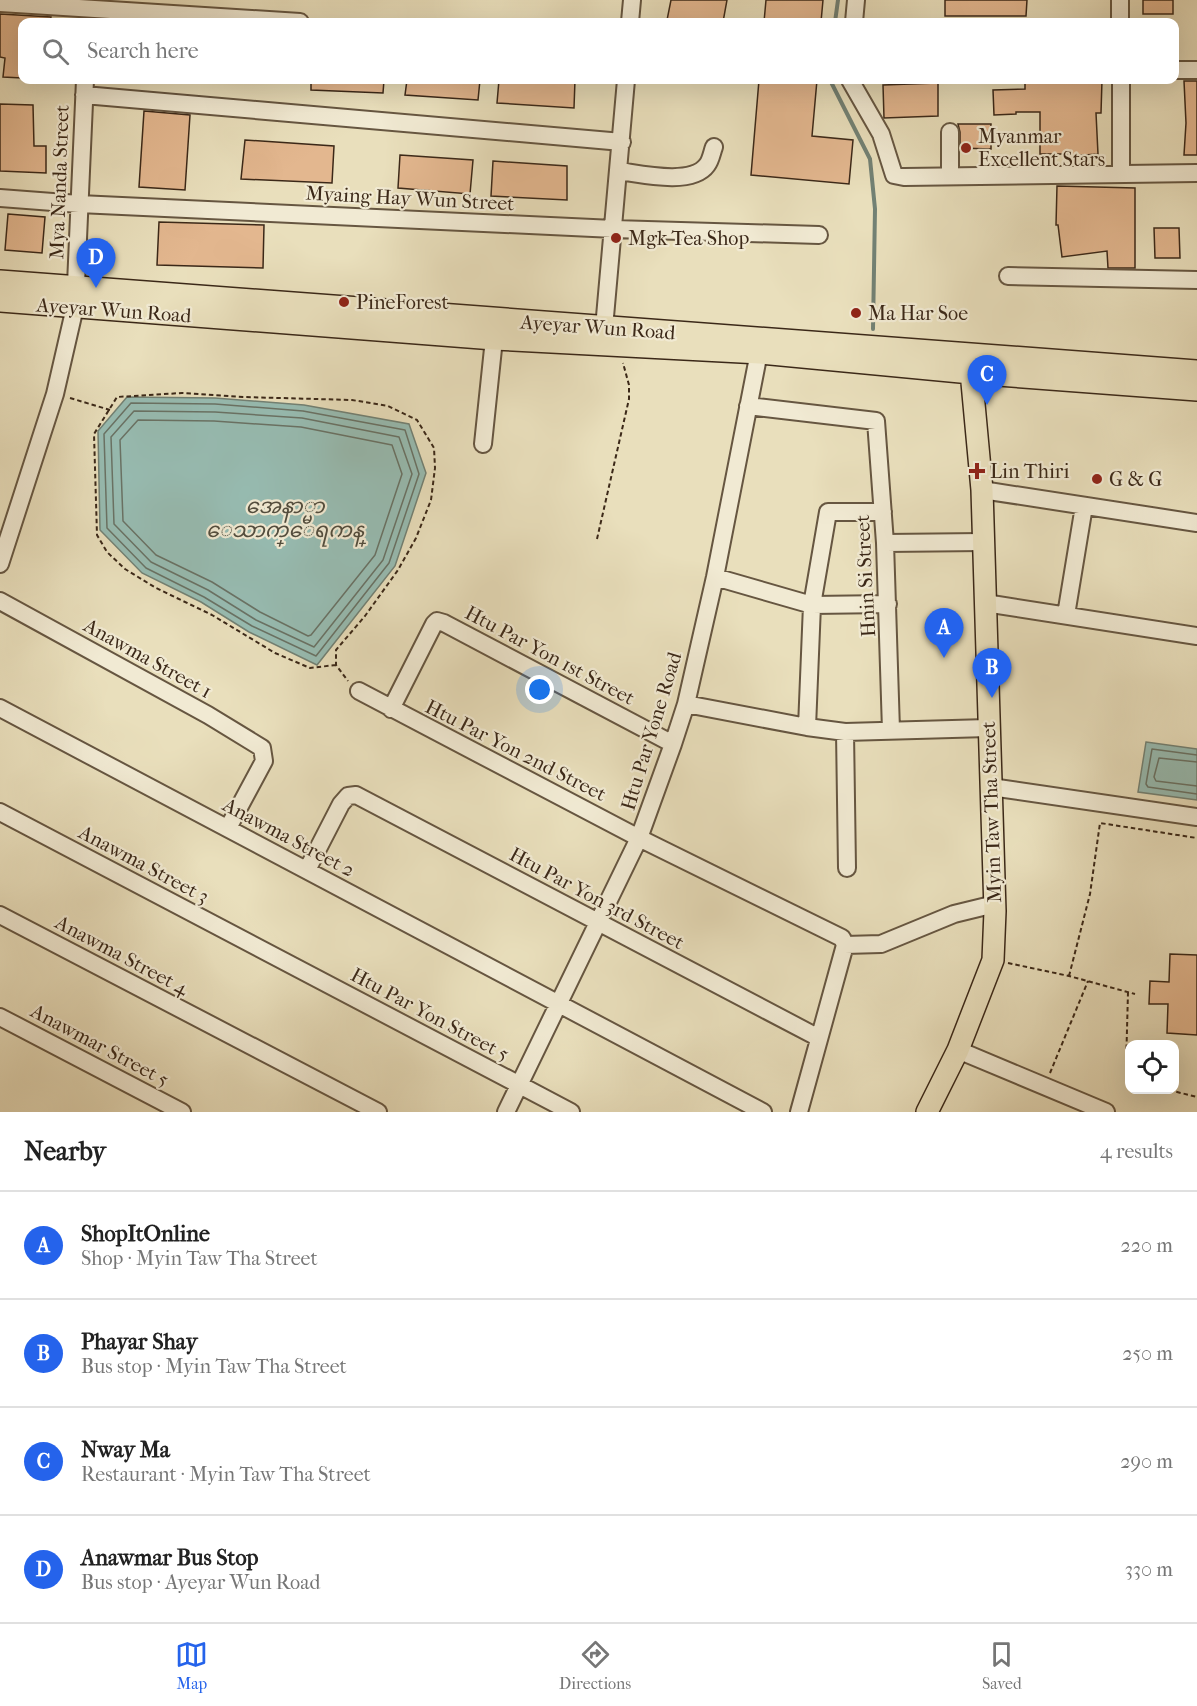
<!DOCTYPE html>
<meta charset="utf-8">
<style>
:root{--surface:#fff;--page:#f6f6f6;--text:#222;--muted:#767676;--line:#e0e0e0;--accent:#2563eb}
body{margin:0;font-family:"IM FELL French Canon","Noto Sans Myanmar",serif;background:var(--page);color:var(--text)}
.controls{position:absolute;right:18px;bottom:18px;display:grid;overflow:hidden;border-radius:12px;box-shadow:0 6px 24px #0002}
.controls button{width:54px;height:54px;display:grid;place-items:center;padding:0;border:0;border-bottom:2px solid var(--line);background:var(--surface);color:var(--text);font:30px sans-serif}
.you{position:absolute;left:540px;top:690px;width:21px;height:21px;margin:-15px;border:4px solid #fff;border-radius:50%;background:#1a73e8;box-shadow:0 0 0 9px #1a73e833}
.badge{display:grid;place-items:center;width:39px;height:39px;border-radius:50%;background:var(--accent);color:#fff;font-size:20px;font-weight:700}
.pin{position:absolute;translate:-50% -50px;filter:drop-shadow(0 2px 3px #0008)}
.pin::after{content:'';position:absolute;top:32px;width:21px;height:18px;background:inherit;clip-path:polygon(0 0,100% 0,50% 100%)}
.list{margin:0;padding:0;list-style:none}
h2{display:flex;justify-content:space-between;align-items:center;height:78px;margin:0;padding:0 24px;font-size:26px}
h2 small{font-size:20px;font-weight:400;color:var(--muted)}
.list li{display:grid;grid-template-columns:39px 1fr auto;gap:18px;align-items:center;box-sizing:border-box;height:108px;padding:0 24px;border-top:2px solid var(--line)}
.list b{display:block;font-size:22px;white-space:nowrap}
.list p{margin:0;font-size:20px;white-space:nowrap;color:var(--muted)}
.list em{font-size:20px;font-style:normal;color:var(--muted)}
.icon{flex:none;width:33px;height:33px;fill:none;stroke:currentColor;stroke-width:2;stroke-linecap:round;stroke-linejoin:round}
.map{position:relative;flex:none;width:1197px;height:1112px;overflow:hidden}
.search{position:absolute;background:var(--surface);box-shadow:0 6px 24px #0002;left:18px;right:18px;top:18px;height:66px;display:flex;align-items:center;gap:15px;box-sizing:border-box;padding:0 21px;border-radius:12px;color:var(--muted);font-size:22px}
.sheet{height:510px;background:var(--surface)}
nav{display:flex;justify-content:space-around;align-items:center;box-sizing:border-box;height:84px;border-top:2px solid var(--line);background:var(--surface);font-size:16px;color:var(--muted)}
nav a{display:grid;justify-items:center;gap:3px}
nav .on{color:var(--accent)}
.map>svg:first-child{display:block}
.water{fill:#97bcb2;stroke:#728174;stroke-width:1.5}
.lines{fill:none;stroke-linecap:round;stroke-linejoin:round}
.shore{stroke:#697265;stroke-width:1.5}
.stream{stroke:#728174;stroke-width:4}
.building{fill:#e3b78f;stroke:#3b2818;stroke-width:1.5}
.minor-casing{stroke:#665641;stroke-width:20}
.major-casing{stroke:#3b2818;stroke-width:24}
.path{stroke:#3b2818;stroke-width:2;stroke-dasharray:4.5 3;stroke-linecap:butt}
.minor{stroke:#f1ead3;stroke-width:16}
.major{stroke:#e9dfbc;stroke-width:21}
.poi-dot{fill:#8f2418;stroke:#f1ead3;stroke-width:2}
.labels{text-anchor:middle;stroke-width:4.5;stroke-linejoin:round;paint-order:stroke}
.poi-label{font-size:20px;fill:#3b2818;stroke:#f1ead3;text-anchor:start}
.street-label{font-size:20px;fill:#3b2818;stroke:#f1ead3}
.water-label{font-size:21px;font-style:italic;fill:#524d3e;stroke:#f1ead3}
</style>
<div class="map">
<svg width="1197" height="1112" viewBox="0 0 1197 1112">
<rect width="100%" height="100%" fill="#e9dfbc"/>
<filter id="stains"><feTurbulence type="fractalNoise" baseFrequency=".00333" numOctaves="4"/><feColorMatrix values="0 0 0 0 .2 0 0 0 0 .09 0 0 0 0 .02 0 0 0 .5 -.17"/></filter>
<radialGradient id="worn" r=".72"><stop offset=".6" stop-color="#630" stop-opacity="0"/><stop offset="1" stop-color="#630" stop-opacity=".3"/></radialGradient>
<!-- water -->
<path class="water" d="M 127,397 L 215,398 L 304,405 L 409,424 L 426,473 L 395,566 L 317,665 L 249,632 L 201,602 L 142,573 L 100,530 L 98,431 Z
M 1146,742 L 1197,749 L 1197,800 L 1138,792 Z"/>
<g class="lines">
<!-- shore -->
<path class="shore" d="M 131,403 L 215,404 L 303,411 L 405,430 L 419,474 L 389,563 L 316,656 L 252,626 L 204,597 L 146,568 L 107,528 L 104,434 Z
M 134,411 L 215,412 L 302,418 L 399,437 L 412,474 L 383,560 L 314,647 L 256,620 L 208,590 L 151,562 L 114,524 L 111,437 Z
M 138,420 L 214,421 L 301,427 L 392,445 L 402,474 L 375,555 L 311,635 L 308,636 L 260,612 L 212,582 L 156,555 L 123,521 L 120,440 Z
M 1197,755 L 1152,749 L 1146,784 L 1148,787 L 1197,794
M 1197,762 L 1159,758 L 1154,777 L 1156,781 L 1197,786"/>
<!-- stream -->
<path class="stream" d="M 835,22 L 838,0
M 830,80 L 870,159 L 875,209 L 873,329"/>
</g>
<!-- building -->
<path class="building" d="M 671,0 L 727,0 L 723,22 L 682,22 L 667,20 Z
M 766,0 L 823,0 L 821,22 L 764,22 Z
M 945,0 L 1027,0 L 1026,16 L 945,16 Z
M 1143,0 L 1173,0 L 1173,14 L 1143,14 Z
M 0,14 L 51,17 L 50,22 L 22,22 L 22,78 L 3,77 L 5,58 L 0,57 Z
M 311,80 L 384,80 L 383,93 L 311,90 Z
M 407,80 L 480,80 L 478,100 L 405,95 Z
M 499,80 L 575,80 L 574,108 L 497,103 Z
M 759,80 L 817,80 L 812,136 L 853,140 L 849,184 L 751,175 Z
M 1025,80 L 1102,80 L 1101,113 L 1096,113 L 1098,154 L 1071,156 L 1071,154 L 1040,154 L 1040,112 L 1016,112 L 1016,114 L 994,115 L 993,90 L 1025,89 Z
M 1184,81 L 1197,81 L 1197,155 L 1184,155 L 1186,123 Z
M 938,83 L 938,116 L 884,118 L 883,85 Z
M 0,104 L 33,105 L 34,146 L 46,146 L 46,173 L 0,171 Z
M 144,111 L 190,115 L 185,190 L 139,187 Z
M 958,124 L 991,124 L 991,149 L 960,148 L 960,132 Z
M 245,140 L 334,146 L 332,183 L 241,179 Z
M 400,155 L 473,160 L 470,194 L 398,188 Z
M 493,161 L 567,166 L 567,200 L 491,196 Z
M 1057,186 L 1135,188 L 1135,268 L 1108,268 L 1107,251 L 1062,257 L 1058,225 L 1056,225 Z
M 8,214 L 45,217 L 42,253 L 5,250 Z
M 159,222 L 264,225 L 263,268 L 157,265 Z
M 1154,228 L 1179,228 L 1180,258 L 1155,258 Z
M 1170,954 L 1197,955 L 1197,1035 L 1167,1033 L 1168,1004 L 1149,1004 L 1150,981 L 1169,982 Z"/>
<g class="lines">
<defs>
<path id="minor" d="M 1120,0 L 1120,22
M 0,3 L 300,22
M 630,22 L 632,0
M 854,22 L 856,0
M 1174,70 L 1197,70
M 850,80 L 881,134 L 894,175 L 904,177 L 1197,173
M 1121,80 L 1121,174
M 84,95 L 622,142
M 950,132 L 950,176
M 619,171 C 641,174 692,186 707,165 C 711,160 712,152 714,147
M 0,198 L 79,204 L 614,229 L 819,235
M 1008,276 L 1197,280
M 604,328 L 626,80
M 748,406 L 876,421 L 885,543 L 891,730
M 483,444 L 494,339
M 982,490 L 1197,523
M 885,543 L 983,542
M 0,564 L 55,394 L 75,307 L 85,80
M 715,577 L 812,605 L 888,604
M 0,601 L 208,715 L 262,748 L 264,761 L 228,828
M 985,603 L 1197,636
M 1066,615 L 1084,506
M 359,691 L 639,838 L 842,938 L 845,945
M 686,704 L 807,727 L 845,732 L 988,728
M 0,708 L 763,1112
M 391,709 L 434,624 L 437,621 L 444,623 L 673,744
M 807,727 L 812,605 L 828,512 L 883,512
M 845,732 L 847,868
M 991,787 L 1197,817
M 0,812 L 571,1112
M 307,870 L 341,804 L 348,796 L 356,795 L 819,1038
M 0,915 L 378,1112
M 845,945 L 881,944 L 954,914 L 995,904
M 0,1017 L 182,1112
M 958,1050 L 1106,1112
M 506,1112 L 639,838 L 673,744 L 686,704 L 715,577 L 761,342
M 799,1112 L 845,945"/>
<path id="major" d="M 0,281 L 1197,371
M 0,301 L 494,339 L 760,353 L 971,373 L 1197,390
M 927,1112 L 958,1050 L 993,960 L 995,911 L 982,490 L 970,361"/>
</defs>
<!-- minor casing -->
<use href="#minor" class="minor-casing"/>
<!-- major casing -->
<use href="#major" class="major-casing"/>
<!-- path -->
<path class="path" d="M 70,398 L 110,410
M 597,539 L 629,399 L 629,385 L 623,363
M 336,665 L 310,668 L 275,653 L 212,615 L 156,588 L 125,569 L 107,552 L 97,535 L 94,434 L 117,397 L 182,393 L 243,397 L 352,400 L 388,406 L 417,420 L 434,448 L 435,468 L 431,500 L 416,538 L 398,570 L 365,616 L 336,650 L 336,665 L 348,681
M 1008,963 L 1069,976 L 1135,994
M 1069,976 L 1090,894 L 1100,823 L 1197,838
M 1128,992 L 1126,1067 L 1130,1074
M 1050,1073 L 1088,981
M 1169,1090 L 1197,1097"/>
<!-- minor -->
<use href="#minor" class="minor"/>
<!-- major -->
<use href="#major" class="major"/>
</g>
<!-- markers -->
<g class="poi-dot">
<circle cx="966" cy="148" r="6"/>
<circle cx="616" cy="238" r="6"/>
<circle cx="344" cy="302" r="6"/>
<circle cx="856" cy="313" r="6"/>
<path d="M974 462h6v6h6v6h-6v6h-6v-6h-6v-6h6z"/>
<circle cx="1097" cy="479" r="6"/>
</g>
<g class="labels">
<!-- poi labels -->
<g class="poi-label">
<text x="978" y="143">Myanmar<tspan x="978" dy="23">Excellent Stars</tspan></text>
<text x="628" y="245">Mgk Tea Shop</text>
<text x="356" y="309">PineForest</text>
<text x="868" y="320">Ma Har Soe</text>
<text x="990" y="478">Lin Thiri</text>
<text x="1109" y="486">G &amp; G</text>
</g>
<!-- street labels -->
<g class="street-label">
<text transform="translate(59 182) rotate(-88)" y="7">Mya Nanda Street</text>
<text transform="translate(410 198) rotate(3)" y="7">Myaing Hay Wun Street</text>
<text transform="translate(114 310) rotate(4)" y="7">Ayeyar Wun Road</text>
<text transform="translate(598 327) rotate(4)" y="7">Ayeyar Wun Road</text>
<text transform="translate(865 576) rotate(-93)" y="7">Hnin Si Street</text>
<text transform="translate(550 655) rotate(28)" y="7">Htu Par Yon 1st Street</text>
<text transform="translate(148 658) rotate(29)" y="7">Anawma Street 1</text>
<text transform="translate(651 731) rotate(-73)" y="7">Htu Par Yone Road</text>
<text transform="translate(516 750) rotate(27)" y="7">Htu Par Yon 2nd Street</text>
<text transform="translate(991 812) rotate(-92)" y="7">Myin Taw Tha Street</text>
<text transform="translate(289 837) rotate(28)" y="7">Anawma Street 2</text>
<text transform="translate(144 864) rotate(28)" y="7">Anawma Street 3</text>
<text transform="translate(597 898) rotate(28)" y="7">Htu Par Yon 3rd Street</text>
<text transform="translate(122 955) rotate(28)" y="7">Anawma Street 4</text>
<text transform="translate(430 1014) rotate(28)" y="7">Htu Par Yon Street 5</text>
<text transform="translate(100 1045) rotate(28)" y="7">Anawmar Street 5</text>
</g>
<!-- water labels -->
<g class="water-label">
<text x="285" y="513">အေနာ္မာ<tspan x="285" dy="24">ေသာက္ေရကန္</tspan></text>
</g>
</g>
<rect width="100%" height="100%" filter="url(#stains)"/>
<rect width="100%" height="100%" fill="url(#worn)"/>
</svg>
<div class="controls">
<button><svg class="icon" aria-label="locate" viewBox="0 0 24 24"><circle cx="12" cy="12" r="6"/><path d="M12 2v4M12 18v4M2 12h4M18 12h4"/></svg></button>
</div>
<div class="you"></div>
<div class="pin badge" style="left:944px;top:658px">A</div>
<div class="pin badge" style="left:992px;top:698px">B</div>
<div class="pin badge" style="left:987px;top:405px">C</div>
<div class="pin badge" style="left:96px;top:288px">D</div>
<div class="search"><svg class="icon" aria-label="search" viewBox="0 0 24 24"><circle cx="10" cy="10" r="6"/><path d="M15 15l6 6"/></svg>Search here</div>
</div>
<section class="sheet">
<h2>Nearby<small>4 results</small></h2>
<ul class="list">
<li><span class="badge">A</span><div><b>ShopItOnline</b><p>Shop · Myin Taw Tha Street</p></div><em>220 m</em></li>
<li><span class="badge">B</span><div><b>Phayar Shay</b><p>Bus stop · Myin Taw Tha Street</p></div><em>250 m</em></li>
<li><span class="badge">C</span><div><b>Nway Ma</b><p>Restaurant · Myin Taw Tha Street</p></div><em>290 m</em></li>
<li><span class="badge">D</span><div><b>Anawmar Bus Stop</b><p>Bus stop · Ayeyar Wun Road</p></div><em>330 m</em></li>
</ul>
</section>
<nav>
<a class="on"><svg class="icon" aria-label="map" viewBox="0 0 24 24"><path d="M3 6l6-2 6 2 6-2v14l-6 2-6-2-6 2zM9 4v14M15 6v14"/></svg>Map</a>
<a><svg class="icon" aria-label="directions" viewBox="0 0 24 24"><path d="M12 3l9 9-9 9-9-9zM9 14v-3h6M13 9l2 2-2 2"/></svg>Directions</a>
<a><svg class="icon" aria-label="saved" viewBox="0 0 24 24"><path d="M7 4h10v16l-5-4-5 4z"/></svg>Saved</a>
</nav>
